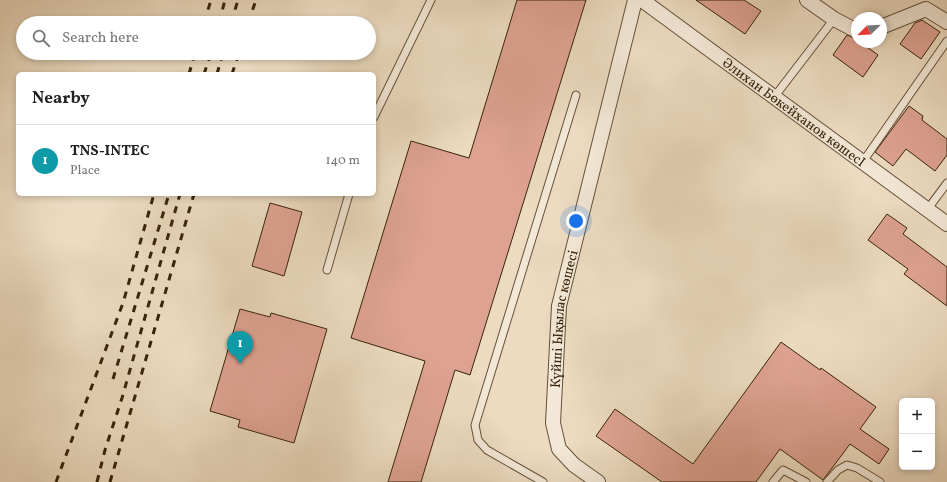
<!DOCTYPE html>
<meta charset="utf-8">
<style>
:root{--surface:#fff;--page:#f6f6f6;--text:#222;--muted:#767676;--line:#e0e0e0;--accent:#8f2418}
body{margin:0;font-family:Vollkorn,serif;background:var(--page);color:var(--text)}
.controls{position:absolute;right:12px;bottom:12px;display:grid;overflow:hidden;border-radius:6px;box-shadow:0 2px 6px #0003}
.controls button{width:36px;height:36px;display:grid;place-items:center;padding:0;border:0;border-bottom:1px solid var(--line);background:var(--surface);color:var(--text);font:20px sans-serif}
.compass{position:absolute;left:851px;top:12px;width:36px;height:36px;border-radius:50%;background:var(--surface);box-shadow:0 2px 6px #0003;rotate:246deg}
.you{position:absolute;left:576px;top:221px;width:14px;height:14px;margin:-10px;border:3px solid #fff;border-radius:50%;background:#1a73e8;box-shadow:0 0 0 6px #1a73e833}
.badge{display:grid;place-items:center;width:26px;height:26px;border-radius:50%;background:var(--accent);color:#fff;font-size:13px;font-weight:700}
.pin{position:absolute;translate:-50% -33px;filter:drop-shadow(0 1px 2px #0008)}
.pin::after{content:'';position:absolute;top:21px;width:14px;height:12px;background:inherit;clip-path:polygon(0 0,100% 0,50% 100%)}
.list{margin:0;padding:0;list-style:none}
h2{display:flex;justify-content:space-between;align-items:center;height:52px;margin:0;padding:0 16px;font-size:17px}
h2 small{font-size:13px;font-weight:400;color:var(--muted)}
.list li{display:grid;grid-template-columns:26px 1fr auto;gap:12px;align-items:center;box-sizing:border-box;height:72px;padding:0 16px;border-top:1px solid var(--line)}
.list b{display:block;font-size:15px;white-space:nowrap}
.list p{margin:0;font-size:13px;white-space:nowrap;color:var(--muted)}
.list em{font-size:13px;font-style:normal;color:var(--muted)}
.icon{flex:none;width:22px;height:22px;fill:none;stroke:currentColor;stroke-width:2;stroke-linecap:round;stroke-linejoin:round}
.map{position:relative;flex:none;width:947px;height:482px;overflow:hidden}
.search{position:absolute;background:var(--surface);box-shadow:0 2px 6px #0003;left:16px;top:16px;width:360px;height:44px;display:flex;align-items:center;gap:10px;box-sizing:border-box;padding:0 14px;border-radius:22px;color:var(--muted);font-size:15px}
.panel{position:absolute;background:var(--surface);box-shadow:0 2px 6px #0003;left:16px;top:72px;width:360px;height:124px;border-radius:6px}
.map>svg:first-child{display:block}
.building{fill:#dea292;stroke:#38240b}
.lines{fill:none;stroke-linecap:round;stroke-linejoin:round}
.service-casing{stroke:#655238;stroke-width:9}
.minor-casing{stroke:#655238;stroke-width:16}
.service{stroke:#f3e8d7;stroke-width:7}
.minor{stroke:#f3e8d7;stroke-width:14}
.rail{stroke:#38240b;stroke-width:3;stroke-dasharray:7 7;stroke-linecap:butt}
.labels{text-anchor:middle;stroke-width:4;stroke-linejoin:round;paint-order:stroke}
.street-label{font-size:14px;fill:#38240b;stroke:#f3e8d7}
</style>
<div class="map">
<svg width="947" height="482" viewBox="0 0 947 482">
<rect width="100%" height="100%" fill="#ecdbc1"/>
<filter id="stains"><feTurbulence type="fractalNoise" baseFrequency=".005" numOctaves="4"/><feColorMatrix values="0 0 0 0 .2 0 0 0 0 .09 0 0 0 0 .02 0 0 0 .5 -.17"/></filter>
<radialGradient id="worn" r=".72"><stop offset=".6" stop-color="#630" stop-opacity="0"/><stop offset="1" stop-color="#630" stop-opacity=".3"/></radialGradient>
<!-- building -->
<path class="building" d="M 517,0 L 586,0 L 470,375 L 455,370 L 421,482 L 388,482 L 425,361 L 351,338 L 411,141 L 469,158 Z
M 696,0 L 744,0 L 761,11 L 745,34 Z
M 922,20 L 940,32 L 921,59 L 900,44 L 915,23 Z
M 847,35 L 857,39 L 857,42 L 860,42 L 878,55 L 863,77 L 833,55 Z
M 909,106 L 923,116 L 922,120 L 947,139 L 947,155 L 935,171 L 906,149 L 893,166 L 875,152 Z
M 270,203 L 302,212 L 284,276 L 252,266 Z
M 887,214 L 907,228 L 903,234 L 947,267 L 947,306 L 904,274 L 908,269 L 868,240 Z
M 240,309 L 270,317 L 271,313 L 327,329 L 294,443 L 238,427 L 240,420 L 210,411 Z
M 781,342 L 820,370 L 821,368 L 876,407 L 860,429 L 889,449 L 879,464 L 850,444 L 823,480 L 780,449 L 756,482 L 662,482 L 596,436 L 615,409 L 693,464 Z"/>
<g class="lines">
<defs>
<path id="service" d="M 775,96 L 834,19
M 374,117 L 431,0
M 862,163 L 947,41
M 927,210 L 947,183
M 327,270 L 349,194
M 543,482 L 487,450 L 478,440 L 475,425 L 576,95
M 773,482 L 783,470 L 806,482
M 827,482 L 838,470 L 847,465 L 857,468 L 880,482"/>
<g id="minor">
<path id="s1" d="M 642,0 L 947,224"/>
<path d="M 807,0 L 834,19 L 857,31"/>
<path d="M 881,27 L 926,9 L 947,22"/>
<path id="s2" d="M 598,482 L 574,465 L 559,449 L 553,423 L 559,306 L 635,0"/>
</g>
</defs>
<!-- service casing -->
<use href="#service" class="service-casing"/>
<!-- minor casing -->
<use href="#minor" class="minor-casing"/>
<!-- service -->
<use href="#service" class="service"/>
<!-- minor -->
<use href="#minor" class="minor"/>
<!-- rail -->
<path class="rail" d="M 204,23 L 211,0
M 219,23 L 225,0
M 231,23 L 238,0
M 248,23 L 256,0
M 189,74 L 195,53
M 204,74 L 211,53
M 217,74 L 223,53
M 232,74 L 239,53
M 113,379 L 169,194
M 56,482 L 123,303 L 154,194
M 97,482 L 105,450 L 122,398 L 180,194
M 110,482 L 194,194"/>
</g>
<g class="labels">
<!-- street labels -->
<g class="street-label">
<text dy="5" stroke="none"><textPath href="#s1" startOffset="189">Әлихан Бөкейханов көшесI</textPath></text>
<text dy="5" stroke="none"><textPath href="#s2" startOffset="183">Күйші Ықылас көшесі</textPath></text>
</g>
</g>
<rect width="100%" height="100%" filter="url(#stains)"/>
<rect width="100%" height="100%" fill="url(#worn)"/>
</svg>
<div class="controls">
<button>+</button>
<button>−</button>
</div>
<svg class="compass" viewBox="-18 -18 36 36"><path d="M0-13l5 13h-10z" fill="#e53935"/><path d="M0 13l5-13h-10z" fill="#767676"/></svg>
<div class="you"></div>
<div class="pin badge" style="left:240px;top:364px;background:#0f9aa8">1</div>
<div class="search"><svg class="icon" aria-label="search" viewBox="0 0 24 24"><circle cx="10" cy="10" r="6"/><path d="M15 15l6 6"/></svg>Search here</div>
<section class="panel">
<h2>Nearby<small></small></h2>
<ul class="list">
<li><span class="badge" style="background:#0f9aa8">1</span><div><b>TNS-INTEC</b><p>Place</p></div><em>140 m</em></li>
</ul>
</section>
</div>
